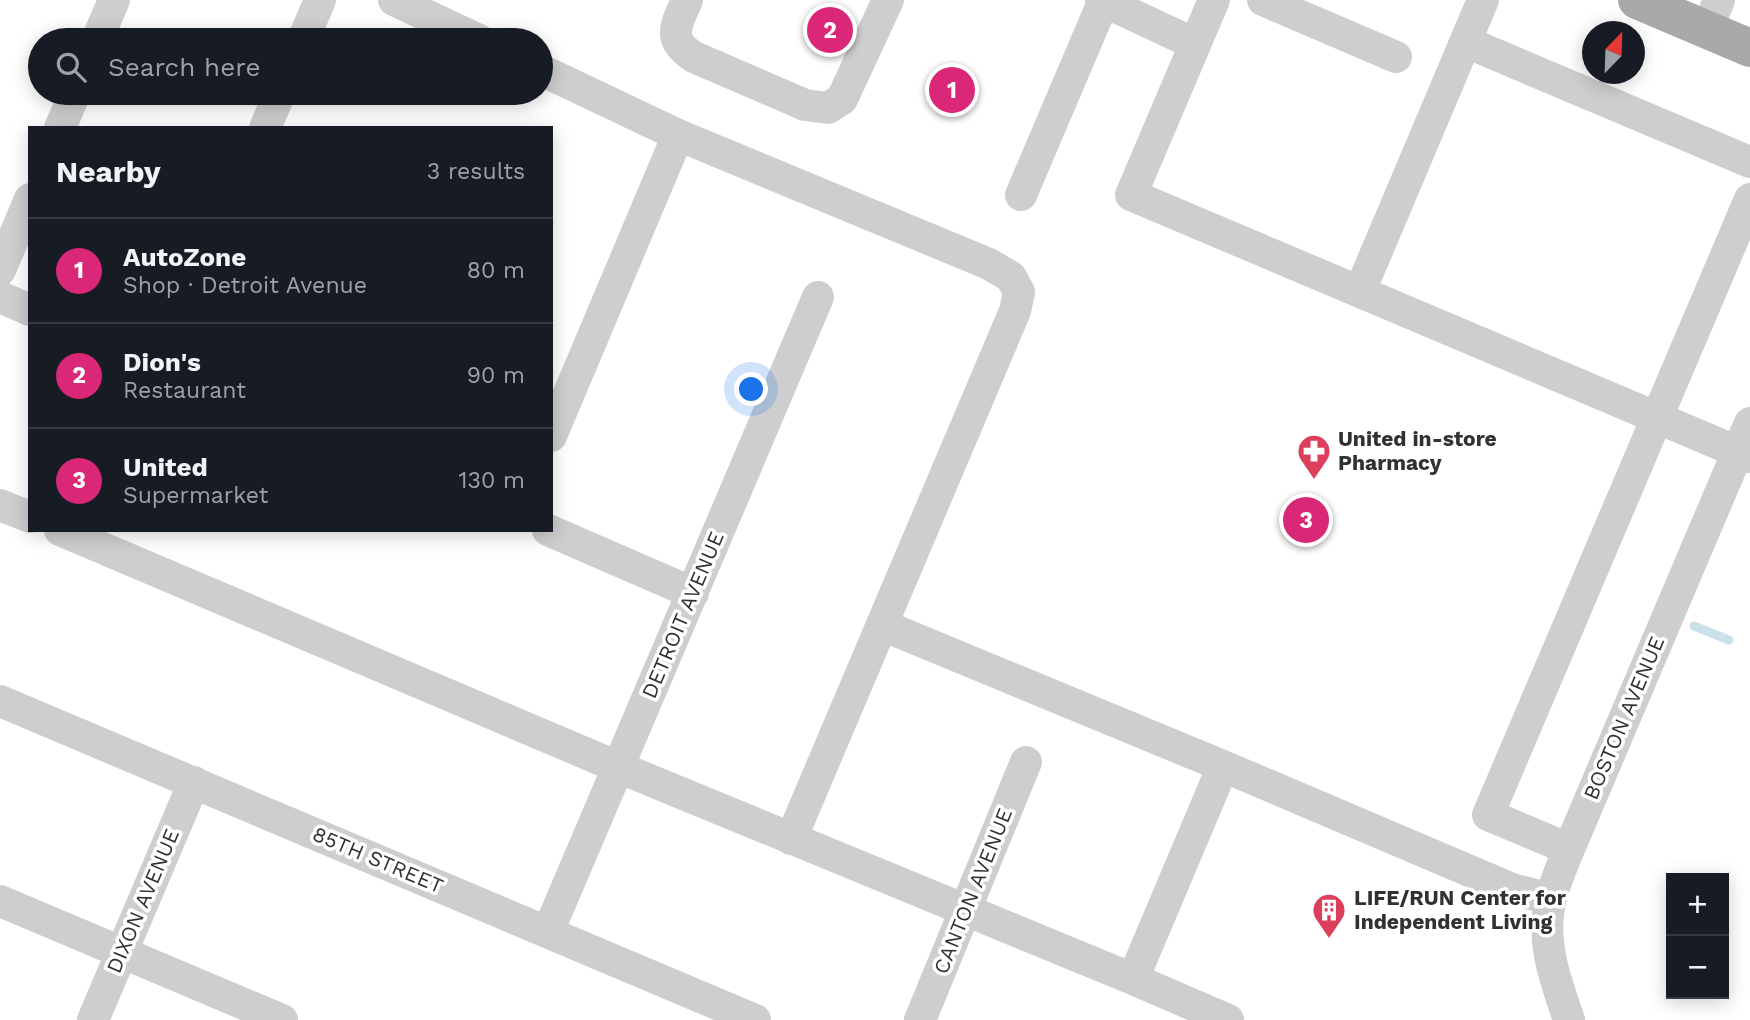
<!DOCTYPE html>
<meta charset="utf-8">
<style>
:root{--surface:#171b24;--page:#20242c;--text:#f1f3f6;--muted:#9ea1a6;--line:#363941;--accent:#db2777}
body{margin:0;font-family:"Work Sans",sans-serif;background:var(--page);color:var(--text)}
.controls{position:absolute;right:21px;bottom:21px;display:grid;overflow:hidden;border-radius:0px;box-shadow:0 4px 18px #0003}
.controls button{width:63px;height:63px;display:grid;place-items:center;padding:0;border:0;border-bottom:2px solid var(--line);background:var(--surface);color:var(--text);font:35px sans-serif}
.compass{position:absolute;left:1582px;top:21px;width:63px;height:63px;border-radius:50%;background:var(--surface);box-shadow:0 4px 18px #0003;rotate:23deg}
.you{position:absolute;left:752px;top:390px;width:24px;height:24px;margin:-18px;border:5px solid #fff;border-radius:50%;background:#1a73e8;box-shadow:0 0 0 10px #1a73e833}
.badge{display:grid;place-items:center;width:46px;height:46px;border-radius:50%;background:var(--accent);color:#fff;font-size:23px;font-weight:700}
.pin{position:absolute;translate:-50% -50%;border:4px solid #fff;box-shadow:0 2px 7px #0006}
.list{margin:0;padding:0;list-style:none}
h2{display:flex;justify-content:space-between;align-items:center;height:91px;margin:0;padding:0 28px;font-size:30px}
h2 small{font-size:23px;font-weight:400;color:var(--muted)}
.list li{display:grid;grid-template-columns:46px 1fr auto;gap:21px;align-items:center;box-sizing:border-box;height:105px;padding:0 28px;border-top:2px solid var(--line)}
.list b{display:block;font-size:26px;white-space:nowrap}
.list p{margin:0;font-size:23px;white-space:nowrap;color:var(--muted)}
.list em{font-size:23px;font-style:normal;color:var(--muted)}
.icon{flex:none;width:38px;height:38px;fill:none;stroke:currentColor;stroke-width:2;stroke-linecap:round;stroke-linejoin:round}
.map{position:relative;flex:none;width:1750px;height:1020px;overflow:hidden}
.search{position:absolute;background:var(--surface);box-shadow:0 4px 18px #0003;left:28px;top:28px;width:525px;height:77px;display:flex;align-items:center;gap:18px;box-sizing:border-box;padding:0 24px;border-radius:38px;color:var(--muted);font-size:26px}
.panel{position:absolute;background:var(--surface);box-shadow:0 4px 18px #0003;left:28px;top:126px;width:525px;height:406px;border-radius:0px}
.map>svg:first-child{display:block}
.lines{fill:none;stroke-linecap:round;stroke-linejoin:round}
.stream{stroke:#cbe1e9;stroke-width:9}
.minor{stroke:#cecece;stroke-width:32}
.major{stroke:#a9a9a9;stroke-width:38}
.labels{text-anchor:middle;stroke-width:7;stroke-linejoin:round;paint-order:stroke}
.poi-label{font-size:21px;font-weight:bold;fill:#313131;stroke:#fff;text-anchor:start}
.street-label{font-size:21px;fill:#313131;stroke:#fff}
</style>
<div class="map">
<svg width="1750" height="1020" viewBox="0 0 1750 1020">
<rect width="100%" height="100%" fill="#fff"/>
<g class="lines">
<!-- stream -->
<path class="stream" d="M 1694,626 L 1729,640"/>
<!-- minor -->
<path class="minor" d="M 394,0 L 479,40
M 687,0 C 676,26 666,39 694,57 L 805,105 L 828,108 L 842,99 L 888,0
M 1101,0 L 1195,44
M 1214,0 L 1131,195 L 1750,457
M 1263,0 L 1396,57
M 1707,30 L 1719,0
M 97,40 L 114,0
M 303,40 L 320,0
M 1466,42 L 1750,162
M 541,70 L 678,135 L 989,264 L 1011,277 L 1019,292 L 1015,311 L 791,839
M 60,128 L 75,93
M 265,128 L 280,93
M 1021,195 L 1104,0
M 0,270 L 30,199
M 1360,291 L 1483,0
M 0,297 L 30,310
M 551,436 L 678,135
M 0,505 L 30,517
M 60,530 L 618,767 L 1133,979
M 548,530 L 693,593
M 882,625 L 1223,766 L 1512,889 L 1550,899
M 0,701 L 755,1020
M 1223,766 L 1133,979 L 1228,1020
M 1569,849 L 1488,815 L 1750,199
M 0,901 L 282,1020
M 548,932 L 818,297
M 93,1020 L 194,782
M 920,1020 L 1026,762
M 1569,1020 C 1556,981 1541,944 1550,902 C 1554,884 1562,866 1569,849 L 1750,423"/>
<!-- major -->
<path class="major" d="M 1637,0 L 1750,48"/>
</g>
<!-- icons -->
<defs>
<symbol id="pharmacy-pin" viewBox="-11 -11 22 30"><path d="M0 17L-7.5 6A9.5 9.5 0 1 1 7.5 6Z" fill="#dc3f5b" stroke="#fff"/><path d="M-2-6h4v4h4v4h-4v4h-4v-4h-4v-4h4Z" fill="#fff"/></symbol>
<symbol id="building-pin" viewBox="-11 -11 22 30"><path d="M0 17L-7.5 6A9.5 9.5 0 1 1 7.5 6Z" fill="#dc3f5b" stroke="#fff"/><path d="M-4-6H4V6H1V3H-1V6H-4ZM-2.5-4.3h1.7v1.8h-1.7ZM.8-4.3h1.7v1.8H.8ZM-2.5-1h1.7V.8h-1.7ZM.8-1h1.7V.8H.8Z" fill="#fff"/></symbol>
</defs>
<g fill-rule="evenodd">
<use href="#pharmacy-pin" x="1295" y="432" width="38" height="52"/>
<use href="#building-pin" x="1310" y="891" width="38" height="52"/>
</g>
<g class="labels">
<!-- poi labels -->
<g class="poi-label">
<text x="1338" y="446">United in-store<tspan x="1338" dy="24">Pharmacy</tspan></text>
<text x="1354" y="905">LIFE/RUN Center for<tspan x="1354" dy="24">Independent Living</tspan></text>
</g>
<!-- street labels -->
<g class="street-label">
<text transform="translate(683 615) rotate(-67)" y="7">DETROIT AVENUE</text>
<text transform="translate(1624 718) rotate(-67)" y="7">BOSTON AVENUE</text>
<text transform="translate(378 860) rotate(23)" y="7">85TH STREET</text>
<text transform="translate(973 891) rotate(-68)" y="7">CANTON AVENUE</text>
<text transform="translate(143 901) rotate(-67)" y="7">DIXON AVENUE</text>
</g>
</g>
</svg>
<div class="controls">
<button>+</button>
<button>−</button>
</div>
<svg class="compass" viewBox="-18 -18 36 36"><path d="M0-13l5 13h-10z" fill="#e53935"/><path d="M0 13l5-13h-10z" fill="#9ea1a6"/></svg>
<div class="you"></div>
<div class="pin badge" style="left:952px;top:90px">1</div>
<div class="pin badge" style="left:830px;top:30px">2</div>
<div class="pin badge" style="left:1306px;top:520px">3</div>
<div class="search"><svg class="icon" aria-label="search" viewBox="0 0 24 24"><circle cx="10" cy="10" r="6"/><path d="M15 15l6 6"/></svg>Search here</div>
<section class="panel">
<h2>Nearby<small>3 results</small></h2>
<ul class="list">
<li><span class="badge">1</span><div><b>AutoZone</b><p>Shop · Detroit Avenue</p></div><em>80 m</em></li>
<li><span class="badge">2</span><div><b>Dion's</b><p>Restaurant</p></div><em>90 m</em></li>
<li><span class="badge">3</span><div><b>United</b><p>Supermarket</p></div><em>130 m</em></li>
</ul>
</section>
</div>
